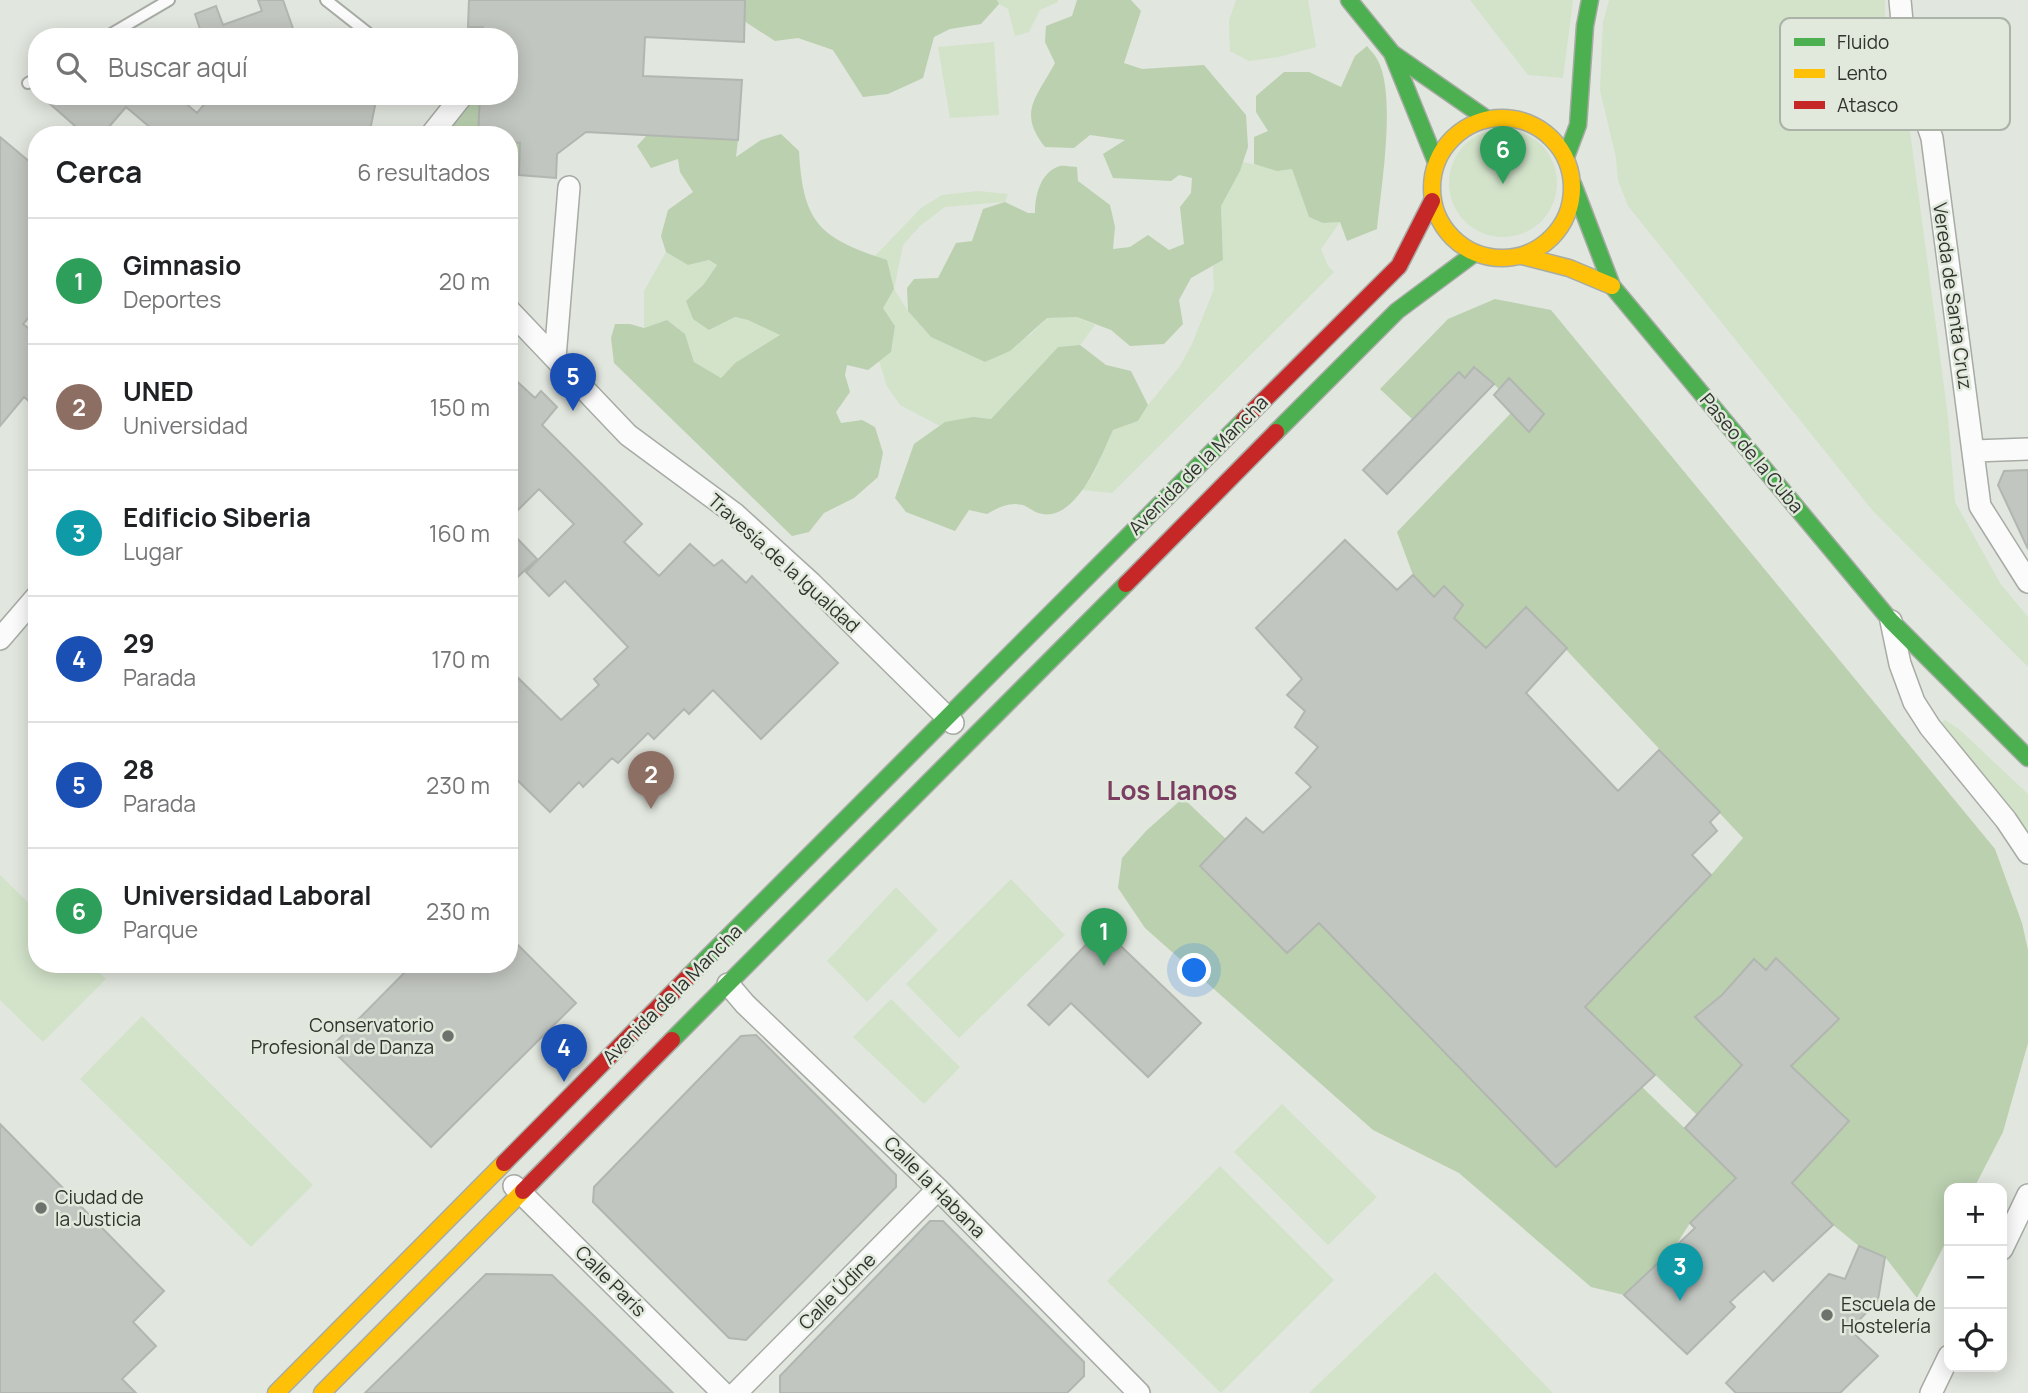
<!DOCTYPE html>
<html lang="es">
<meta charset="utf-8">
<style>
:root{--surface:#fff;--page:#f2f2f2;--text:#202124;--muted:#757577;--line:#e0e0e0;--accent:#6e726c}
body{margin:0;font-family:Manrope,sans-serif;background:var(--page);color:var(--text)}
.controls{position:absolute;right:21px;bottom:21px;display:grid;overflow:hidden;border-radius:14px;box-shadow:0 4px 18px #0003}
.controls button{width:63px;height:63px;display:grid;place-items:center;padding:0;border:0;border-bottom:2px solid var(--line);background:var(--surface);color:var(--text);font:35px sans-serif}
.you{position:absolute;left:1195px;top:971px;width:24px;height:24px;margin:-18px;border:5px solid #fff;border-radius:50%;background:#1a73e8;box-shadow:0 0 0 10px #1a73e833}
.badge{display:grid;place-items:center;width:46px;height:46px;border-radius:50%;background:var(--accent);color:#fff;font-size:23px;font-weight:700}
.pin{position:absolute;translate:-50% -58px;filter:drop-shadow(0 2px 4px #0008)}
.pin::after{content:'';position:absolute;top:37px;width:24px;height:21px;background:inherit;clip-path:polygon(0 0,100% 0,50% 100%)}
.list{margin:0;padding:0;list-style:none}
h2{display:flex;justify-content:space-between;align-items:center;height:91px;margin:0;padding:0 28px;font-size:30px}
h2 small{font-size:23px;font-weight:400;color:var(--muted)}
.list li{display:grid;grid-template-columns:46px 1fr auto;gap:21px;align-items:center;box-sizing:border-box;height:126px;padding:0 28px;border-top:2px solid var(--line)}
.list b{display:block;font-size:26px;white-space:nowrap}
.list p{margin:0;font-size:23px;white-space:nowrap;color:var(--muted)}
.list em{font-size:23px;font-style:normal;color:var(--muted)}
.icon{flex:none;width:38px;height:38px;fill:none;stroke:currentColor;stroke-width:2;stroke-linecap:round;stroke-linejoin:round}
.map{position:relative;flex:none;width:2028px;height:1393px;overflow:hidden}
.search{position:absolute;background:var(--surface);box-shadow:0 4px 18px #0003;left:28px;top:28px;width:490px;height:77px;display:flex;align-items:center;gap:18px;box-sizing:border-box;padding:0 24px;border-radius:28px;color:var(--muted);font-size:26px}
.panel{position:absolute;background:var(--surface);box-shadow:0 4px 18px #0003;left:28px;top:126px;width:490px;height:847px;border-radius:28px}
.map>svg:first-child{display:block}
.green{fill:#d3e3ca}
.forest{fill:#bad0af}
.building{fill:#c2c6c0;stroke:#b2b6b0;stroke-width:2}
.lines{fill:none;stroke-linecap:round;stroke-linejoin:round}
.lane-casing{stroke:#a7aba5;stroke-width:14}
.street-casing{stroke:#a7aba5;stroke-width:24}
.fast-casing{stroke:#a7aba5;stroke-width:19}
.slow-casing{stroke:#a7aba5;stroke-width:19}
.jam-casing{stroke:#a7aba5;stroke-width:19}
.lane{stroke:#fafbfa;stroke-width:10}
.street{stroke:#fafbfa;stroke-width:21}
.fast{stroke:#4caf50;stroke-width:16}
.slow{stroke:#ffc107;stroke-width:16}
.jam{stroke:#c62828;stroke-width:16}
.poi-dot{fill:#6e726c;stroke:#e0e9db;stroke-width:2.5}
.labels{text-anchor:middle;stroke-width:5;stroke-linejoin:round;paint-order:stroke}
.street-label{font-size:19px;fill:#30332e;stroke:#e0e9db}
.poi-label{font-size:19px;fill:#30332e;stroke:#e0e9db;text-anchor:start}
.district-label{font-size:26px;font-weight:bold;fill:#7c3d63;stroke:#e0e9db}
.key{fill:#e0e9db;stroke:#abb2a7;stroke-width:2}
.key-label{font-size:19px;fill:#30332e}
</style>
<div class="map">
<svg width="2028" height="1393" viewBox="0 0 2028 1393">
<rect width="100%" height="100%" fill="#e1e6de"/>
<!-- green -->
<path class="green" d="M 997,0 L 1058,0 L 1058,2 L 1040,10 L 1029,32 L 1015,36 L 1008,9 L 999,4 Z
M 1236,0 L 1308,0 L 1316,47 L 1279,57 L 1249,61 L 1230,51 L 1229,21 Z
M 1470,0 L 1573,0 L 1563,78 L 1528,75 Z
M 1609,0 L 1885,0 L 1885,32 L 1900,128 L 1910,131 L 1948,417 L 1955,502 L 2000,583 L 2028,617 L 2028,667 L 1873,511 L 1628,206 L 1618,180 L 1616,158 L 1600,90 L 1603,22 Z
M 994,42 L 999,115 L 950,118 L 938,47 Z
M1449 183a54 54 0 1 1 108 0a54 54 0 1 1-108 0Z
M 1243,162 L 1277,170 L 1292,168 L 1309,217 L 1323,223 L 1340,222 L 1321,249 L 1328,266 L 1334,272 L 1112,493 L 1082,490 L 1094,473 L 1113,430 L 1138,421 L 1148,405 L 1180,366 L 1192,344 L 1214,289 L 1213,266 L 1223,260 L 1221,205 Z
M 978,191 L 1008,194 L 1005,202 L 945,207 L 920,226 L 903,245 L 894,289 L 908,311 L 931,337 L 985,362 L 1031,334 L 1047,318 L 1077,317 L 1095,325 L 1080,345 L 1058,347 L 991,419 C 973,417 957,418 940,426 L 900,405 L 887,386 L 879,361 L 891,352 L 895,326 L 883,308 L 875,256 L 921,208 L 942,195 Z
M 666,252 L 688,265 L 709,260 L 717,265 L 704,284 L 686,301 L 709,330 L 735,317 L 748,320 L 781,335 L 735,363 L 721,378 L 694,362 L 685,334 L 667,320 L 644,328 L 644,291 Z
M 1945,720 L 1960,730 L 2028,794 L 2028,839 L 1944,727 L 1942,722 Z
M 0,875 L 37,911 L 37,964 L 91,964 L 106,979 L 43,1042 L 0,1000 Z
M 1011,879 L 1065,935 L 959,1038 L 906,984 Z
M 896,887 L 938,930 L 867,1002 L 827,961 Z
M 891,999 L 960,1067 L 924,1104 L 853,1037 Z
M 142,1016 L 313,1185 L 251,1247 L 80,1079 Z
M 1282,1104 L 1377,1197 L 1328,1245 L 1234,1152 Z
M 1220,1166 L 1334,1280 L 1221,1393 L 1107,1281 Z
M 1435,1272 L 1553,1393 L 1309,1393 Z"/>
<!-- forest -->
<path class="forest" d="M 745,0 L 997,0 L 999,4 L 981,24 L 950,29 L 934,37 L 923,78 L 888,94 L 863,97 L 833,50 L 798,38 L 775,41 L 744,21 Z
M 1077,0 L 1131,0 L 1141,11 L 1124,63 L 1142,69 L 1204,65 L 1246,115 L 1248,147 L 1240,171 L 1221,206 L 1223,260 L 1191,278 L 1179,300 L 1183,324 L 1164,344 L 1130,346 L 1111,330 L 1077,317 L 1047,318 L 1010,351 L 985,362 L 931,337 L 908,311 L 907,288 L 914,279 L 938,278 L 956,243 L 972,241 L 983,209 L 1005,202 L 1028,213 L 1035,213 C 1035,196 1040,172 1060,166 C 1065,165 1072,167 1077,167 L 1078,181 L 1110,205 L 1115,227 L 1113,249 L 1130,247 L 1148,235 L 1169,250 L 1184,244 L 1180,207 L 1191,193 L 1192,178 L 1179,175 L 1171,181 L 1113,178 L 1103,154 L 1125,140 L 1090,135 L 1074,148 L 1045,147 C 1017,112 1037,97 1055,63 L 1045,42 L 1046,26 L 1072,16 Z
M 1367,46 C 1370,50 1375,55 1377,59 C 1397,93 1381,188 1377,229 L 1347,241 L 1340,222 L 1323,223 L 1309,217 L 1292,169 L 1277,171 L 1254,164 L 1254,137 L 1268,131 L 1256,112 L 1256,96 L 1284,72 L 1309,72 L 1341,87 L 1355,56 Z
M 472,96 L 480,97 L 478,135 L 441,135 Z
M 781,134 L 799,151 C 803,224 820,238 887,260 L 894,289 L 883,308 L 895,326 L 891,352 L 868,370 L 847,365 L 845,375 L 850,392 L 836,412 L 841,423 L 862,420 L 875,427 L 883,453 L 878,477 L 854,498 L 824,513 L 809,532 L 792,536 L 614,363 L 611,338 L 615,324 L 630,324 L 644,328 L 667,320 L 685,334 L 694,362 L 721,378 L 735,363 L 780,335 L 748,320 L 735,317 L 709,330 L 693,319 L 686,301 L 704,284 L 717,265 L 709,260 L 688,265 L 666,252 L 661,236 L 668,210 L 693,192 L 680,172 L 678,159 L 651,168 L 637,146 L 647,135 L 738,140 L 736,157 L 761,140 Z
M 509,142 L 520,143 L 513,268 L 509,264 Z
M 1495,299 L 1551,310 L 1995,849 L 2022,923 L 2028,950 L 2028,1043 L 2003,1132 L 1974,1188 L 1949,1188 L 1949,1236 L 1917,1298 L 1885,1257 L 1859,1246 L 1833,1225 L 1792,1183 L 1849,1121 L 1791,1066 L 1838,1019 L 1777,958 L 1766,970 L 1754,959 L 1722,995 L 1695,1017 L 1742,1065 L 1697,1115 L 1585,1007 L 1711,875 L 1743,838 L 1526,607 L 1486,648 L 1454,618 L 1463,605 L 1445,587 L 1434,597 L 1413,575 L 1397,532 L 1511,413 L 1529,431 L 1544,414 L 1509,378 L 1499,389 L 1474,367 L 1465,378 L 1459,372 L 1412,419 L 1380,389 L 1448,319 Z
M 1080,345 L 1106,365 L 1131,371 L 1148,405 L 1138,421 L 1113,430 C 1101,456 1076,525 1038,513 C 1033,511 1028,507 1023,505 C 1009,502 999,507 987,514 L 969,510 L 955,531 L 906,512 L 895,498 L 914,444 L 945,422 L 973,417 L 991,419 L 1058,347 Z
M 1183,798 L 1226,839 L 1200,867 L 1287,953 L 1319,923 L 1556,1166 L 1641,1086 L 1736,1178 L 1690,1223 L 1676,1245 L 1624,1295 L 1591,1287 L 1459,1173 L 1373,1130 L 1145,928 L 1118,888 L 1122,858 L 1146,831 Z"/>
<!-- building -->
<path class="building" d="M 258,0 L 283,0 L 296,37 L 197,37 L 196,34 L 201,32 L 195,14 L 216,6 L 223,25 L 262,11 Z
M 469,0 L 745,0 L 744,42 L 645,37 L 643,76 L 742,80 L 738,140 L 586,132 L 557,154 L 556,178 L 519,175 L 520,143 L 509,142 L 509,135 L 478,135 L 480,96 L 509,96 L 509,37 L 482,37 L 483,27 L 468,27 Z
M 41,96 L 177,96 L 197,113 L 211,96 L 377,96 L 369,135 L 159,135 L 126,107 L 102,135 L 68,135 L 75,126 Z
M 0,137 L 37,168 L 37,308 L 23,324 L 37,335 L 37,408 L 24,397 L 0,426 Z
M 1474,367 L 1494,384 L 1387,494 L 1363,470 L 1459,372 L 1465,378 Z
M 509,374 L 535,398 L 541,391 L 557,407 L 542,425 L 642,524 L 624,542 L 659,576 L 690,544 L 714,566 L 722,560 L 746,583 L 752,576 L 838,663 L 761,739 L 713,690 L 689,714 L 684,709 L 654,739 L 648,733 L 618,763 L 612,758 L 583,787 L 579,782 L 550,812 L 509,772 L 509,669 L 561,720 L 599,685 L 594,679 L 628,647 L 565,581 L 549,596 L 526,572 L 574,524 L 539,489 L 509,519 Z
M 1509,378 L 1544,414 L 1529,432 L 1494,395 Z
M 2028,470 L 2028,549 L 1998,485 L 2004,471 Z
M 509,530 L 537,559 L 509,585 Z
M 1345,540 L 1397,590 L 1413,575 L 1434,597 L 1444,586 L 1463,605 L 1454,618 L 1486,648 L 1526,607 L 1567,648 L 1526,693 L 1618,791 L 1659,750 L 1720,812 L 1710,822 L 1717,831 L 1692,855 L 1711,875 L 1585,1007 L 1655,1075 L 1556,1167 L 1319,923 L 1287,953 L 1200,866 L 1246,818 L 1263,833 L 1311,787 L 1296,773 L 1318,747 L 1295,727 L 1305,711 L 1287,695 L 1302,679 L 1256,628 Z
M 1102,928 L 1201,1023 L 1148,1077 L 1071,1003 L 1049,1025 L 1028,1005 Z
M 509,936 L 576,1003 L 431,1147 L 330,1048 L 413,964 L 509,964 Z
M 1776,958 L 1839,1019 L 1791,1066 L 1849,1121 L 1792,1183 L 1833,1225 L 1773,1281 L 1764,1271 L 1730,1302 L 1735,1307 L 1687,1354 L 1624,1295 L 1695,1228 L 1690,1223 L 1736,1178 L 1685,1128 L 1742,1065 L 1695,1017 L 1722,995 L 1754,959 L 1766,970 Z
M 756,1035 L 896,1175 L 896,1187 L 746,1340 L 729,1338 L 593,1202 L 594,1187 L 741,1036 Z
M 0,1124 L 164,1291 L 133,1322 L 156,1346 L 122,1379 L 136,1393 L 0,1393 Z
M 930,1221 L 943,1221 L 1084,1362 L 1084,1376 L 1067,1393 L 780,1393 L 780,1376 Z
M 1859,1246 L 1885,1257 L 1878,1300 L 1850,1330 L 1878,1356 L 1840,1393 L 1736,1393 L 1726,1383 L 1829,1274 L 1845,1279 Z
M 486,1274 L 552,1275 L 673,1393 L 365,1393 Z"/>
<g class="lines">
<defs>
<path id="lane" d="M 326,0 L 373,37
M 106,37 L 169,0
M 28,83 L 37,78"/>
<path id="street" d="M 1900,0 L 1904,44 L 1911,76 L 1932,138 L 1980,506 L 2028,582
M 431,135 L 462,96
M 509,310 L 628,435 L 735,514 L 811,583 L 953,723
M 555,358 L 569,187
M 1974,451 L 2028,449
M 1891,621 L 1900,664 L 1914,702 L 1930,727 L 2006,820 L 2028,853
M 0,639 L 37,596
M 728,984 L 745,1004 L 938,1189 L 1139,1393
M 514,1186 L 723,1393
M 2002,1249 L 2028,1195
M 736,1393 L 938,1189
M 1931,1393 L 1949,1356"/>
<path id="fast" d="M 1349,0 L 1392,53 L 1487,119
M 1392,53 L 1436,162
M 1566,157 L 1578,125 L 1585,26 L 1590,0
M 1573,184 L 1612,286 L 1891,621 L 2028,758
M 1276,432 L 1397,311 L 1475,253
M 690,975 L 1244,420
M 672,1040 L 1126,584"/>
<path id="slow" d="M1432 188a70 70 0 1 1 140 0a70 70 0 1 1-140 0Z
M 1522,256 L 1569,268 L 1612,286
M 276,1393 L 504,1163
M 322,1393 L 523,1191"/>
<path id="jam" d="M 1244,420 L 1399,266 L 1432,201
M 1126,584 L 1276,432
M 504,1163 L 690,975
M 523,1191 L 672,1040"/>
</defs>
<!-- lane casing -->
<use href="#lane" class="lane-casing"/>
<!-- street casing -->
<use href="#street" class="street-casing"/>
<!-- fast casing -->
<use href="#fast" class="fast-casing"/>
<!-- slow casing -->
<use href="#slow" class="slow-casing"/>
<!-- jam casing -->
<use href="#jam" class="jam-casing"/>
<!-- lane -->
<use href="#lane" class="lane"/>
<!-- street -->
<use href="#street" class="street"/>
<!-- fast -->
<use href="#fast" class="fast"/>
<!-- slow -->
<use href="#slow" class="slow"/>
<!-- jam -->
<use href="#jam" class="jam"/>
</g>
<!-- markers -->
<g class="poi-dot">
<circle cx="448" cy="1036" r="7"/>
<circle cx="41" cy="1208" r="7"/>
<circle cx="1827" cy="1315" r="7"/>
</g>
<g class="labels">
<!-- street labels -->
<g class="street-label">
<text transform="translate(1953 296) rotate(82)" y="7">Vereda de Santa Cruz</text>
<text transform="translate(1752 453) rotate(50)" y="7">Paseo de la Cuba</text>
<text transform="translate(1198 465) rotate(-45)" y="7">Avenida de la Mancha</text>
<text transform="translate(784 563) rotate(42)" y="7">Travesía de la Igualdad</text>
<text transform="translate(672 994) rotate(-45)" y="7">Avenida de la Mancha</text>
<text transform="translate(935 1187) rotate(45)" y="7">Calle la Habana</text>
<text transform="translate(611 1281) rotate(45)" y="7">Calle París</text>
<text transform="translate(837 1291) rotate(-45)" y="7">Calle Údine</text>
</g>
<!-- poi labels -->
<g class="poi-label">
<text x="434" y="1032" text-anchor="end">Conservatorio<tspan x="434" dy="22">Profesional de Danza</tspan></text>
<text x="55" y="1204">Ciudad de<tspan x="55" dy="22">la Justicia</tspan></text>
<text x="1841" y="1311">Escuela de<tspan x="1841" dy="22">Hostelería</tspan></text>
</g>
<!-- district labels -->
<g class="district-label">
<text x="1172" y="800">Los Llanos</text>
</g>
</g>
<!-- legend -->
<rect x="1780" y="18" width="230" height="112" rx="10" class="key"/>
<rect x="1794" y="38" width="31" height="8" fill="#4caf50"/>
<rect x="1794" y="69" width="31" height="9" fill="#ffc107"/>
<rect x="1794" y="101" width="31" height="8" fill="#c62828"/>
<g class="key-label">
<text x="1837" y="49">Fluido</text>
<text x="1837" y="80">Lento</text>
<text x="1837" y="112">Atasco</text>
</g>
</svg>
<div class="controls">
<button>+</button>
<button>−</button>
<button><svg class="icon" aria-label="locate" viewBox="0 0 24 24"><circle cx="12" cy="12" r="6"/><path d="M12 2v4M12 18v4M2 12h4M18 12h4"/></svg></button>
</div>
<div class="you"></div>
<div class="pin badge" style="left:1104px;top:966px;background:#2e9e5b">1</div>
<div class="pin badge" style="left:651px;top:809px;background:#8d6e63">2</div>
<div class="pin badge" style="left:1680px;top:1301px;background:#0f9aa8">3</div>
<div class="pin badge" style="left:564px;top:1082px;background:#1a4fb4">4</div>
<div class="pin badge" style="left:573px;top:411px;background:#1a4fb4">5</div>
<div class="pin badge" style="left:1503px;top:184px;background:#2e9e5b">6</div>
<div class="search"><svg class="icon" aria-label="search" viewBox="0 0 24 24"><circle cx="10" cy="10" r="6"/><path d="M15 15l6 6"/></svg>Buscar aquí</div>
<section class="panel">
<h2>Cerca<small>6 resultados</small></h2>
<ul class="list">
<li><span class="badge" style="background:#2e9e5b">1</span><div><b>Gimnasio</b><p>Deportes</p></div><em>20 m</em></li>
<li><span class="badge" style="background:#8d6e63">2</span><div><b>UNED</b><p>Universidad</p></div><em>150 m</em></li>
<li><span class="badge" style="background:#0f9aa8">3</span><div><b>Edificio Siberia</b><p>Lugar</p></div><em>160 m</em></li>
<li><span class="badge" style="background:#1a4fb4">4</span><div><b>29</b><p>Parada</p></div><em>170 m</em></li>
<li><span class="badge" style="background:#1a4fb4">5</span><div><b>28</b><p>Parada</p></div><em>230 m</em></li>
<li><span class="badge" style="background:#2e9e5b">6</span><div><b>Universidad Laboral</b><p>Parque</p></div><em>230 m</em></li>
</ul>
</section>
</div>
